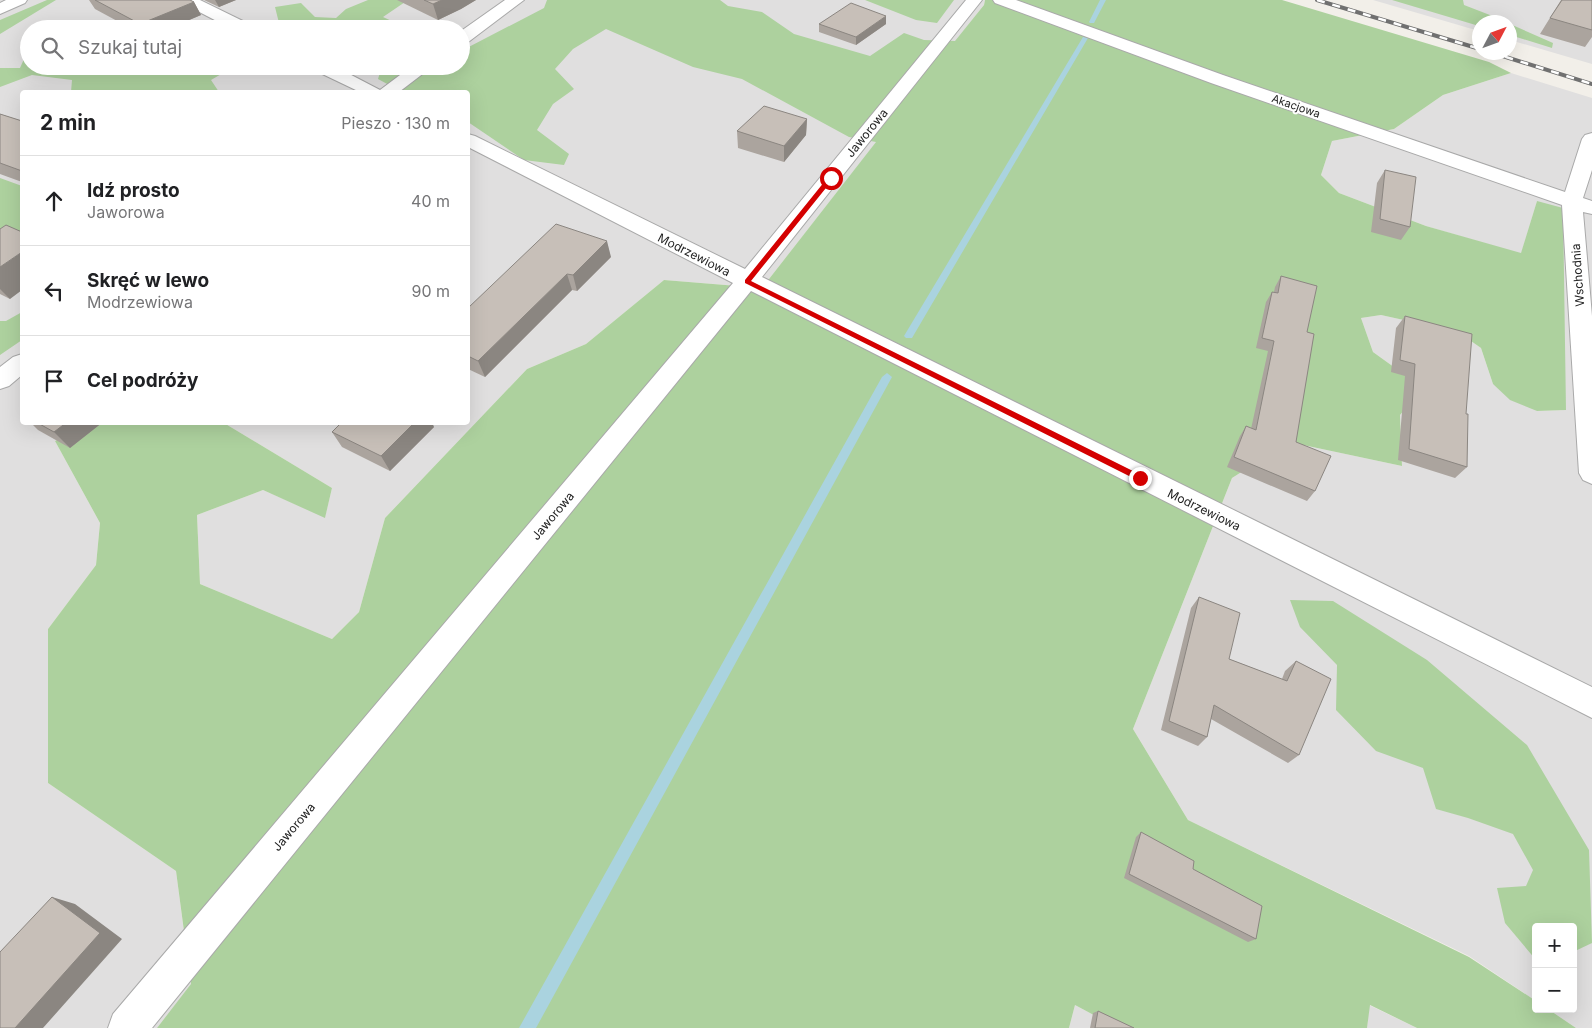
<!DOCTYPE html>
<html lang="pl">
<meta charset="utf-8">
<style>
:root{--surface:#fff;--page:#f6f6f6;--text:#202124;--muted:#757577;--line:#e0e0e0}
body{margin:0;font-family:Inter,sans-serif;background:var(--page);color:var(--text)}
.controls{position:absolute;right:15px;bottom:15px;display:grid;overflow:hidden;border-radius:5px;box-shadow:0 5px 20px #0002}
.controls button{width:45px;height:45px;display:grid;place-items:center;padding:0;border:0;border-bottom:1px solid var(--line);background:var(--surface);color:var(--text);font:25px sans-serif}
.compass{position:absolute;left:1472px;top:15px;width:45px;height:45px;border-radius:50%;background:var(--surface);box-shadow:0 5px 20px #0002;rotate:49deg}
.stop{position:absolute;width:15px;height:15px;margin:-11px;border:4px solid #d40000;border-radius:50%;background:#fff}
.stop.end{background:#d40000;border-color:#fff;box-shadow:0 1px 5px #0008}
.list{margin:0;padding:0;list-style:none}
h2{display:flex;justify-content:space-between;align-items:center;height:65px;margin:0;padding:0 20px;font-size:21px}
h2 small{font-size:16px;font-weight:400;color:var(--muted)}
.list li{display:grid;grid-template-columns:32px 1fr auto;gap:15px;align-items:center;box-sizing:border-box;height:90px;padding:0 20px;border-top:1px solid var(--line)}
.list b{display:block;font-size:19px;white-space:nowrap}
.list p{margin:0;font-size:16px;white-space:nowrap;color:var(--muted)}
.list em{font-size:16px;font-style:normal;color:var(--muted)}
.icon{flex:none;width:28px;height:28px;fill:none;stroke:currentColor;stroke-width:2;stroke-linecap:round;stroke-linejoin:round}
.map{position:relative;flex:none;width:1592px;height:1028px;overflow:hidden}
.search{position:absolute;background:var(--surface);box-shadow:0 5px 20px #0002;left:20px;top:20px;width:450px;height:55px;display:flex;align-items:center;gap:12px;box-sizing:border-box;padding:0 18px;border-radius:28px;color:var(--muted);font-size:19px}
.panel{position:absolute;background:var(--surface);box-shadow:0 5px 20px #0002;left:20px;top:90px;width:450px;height:335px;border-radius:5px}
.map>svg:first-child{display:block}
.residential{fill:#e0dfdf;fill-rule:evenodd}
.forest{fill:#add19e}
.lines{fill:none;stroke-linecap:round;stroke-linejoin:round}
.stream{fill:#aad3df;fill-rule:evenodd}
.minor-casing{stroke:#a9a9a9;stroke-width:2}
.minor{fill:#fff;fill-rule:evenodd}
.rail-casing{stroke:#707070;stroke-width:4}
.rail{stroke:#fff;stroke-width:2.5;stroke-dasharray:8;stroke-linecap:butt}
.wall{fill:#aba49e}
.shaded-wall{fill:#8b8681}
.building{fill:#c7bfb8;stroke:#8b8681}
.route{fill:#d40000}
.labels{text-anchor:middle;stroke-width:4;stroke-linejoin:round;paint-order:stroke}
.far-street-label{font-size:11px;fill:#222;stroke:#fff}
.street-label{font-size:12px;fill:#222;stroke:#fff}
</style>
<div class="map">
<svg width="1592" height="1028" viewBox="0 0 1592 1028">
<rect width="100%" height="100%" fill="#f2efe9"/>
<!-- residential -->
<path class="residential" d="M 0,0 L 985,0 L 984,5 L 762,288 L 664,280 L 586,344 L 527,369 L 385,518 L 359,612 L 332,639 L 200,584 L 197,515 L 263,490 L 325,517 L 332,488 L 224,423 L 468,422 L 468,92 L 22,92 L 22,422 L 92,423 L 55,441 L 100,523 L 96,565 L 48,629 L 48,783 L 176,871 L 191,985 L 157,1028 L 0,1028 ZM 29,29 L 461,29 L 461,66 L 29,66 Z
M 1373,0 L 1592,0 L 1592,64 L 1510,40 L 1510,22 L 1480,22 L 1479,31 Z
M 1511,73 L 1592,98 L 1592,1028 L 1576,1028 L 1548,1009 L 1573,1009 L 1573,927 L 1536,927 L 1536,1001 L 1469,956 L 1188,820 L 1133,729 L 1232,478 L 1289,442 L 1402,466 L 1400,415 L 1423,388 L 1373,352 L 1361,318 L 1381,315 L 1458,332 L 1481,348 L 1493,384 L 1537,411 L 1566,410 L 1537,201 L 1521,254 L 1426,226 L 1339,193 L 1321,175 L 1332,141 L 1394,129 L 1443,95 Z
M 1075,1005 L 1118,1028 L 1069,1028 Z
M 1369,1005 L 1417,1028 L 1367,1028 Z"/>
<!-- forest -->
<path class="forest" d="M 47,0 L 56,0 L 0,34 L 0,20 Z
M 368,0 L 408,0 L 383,17 L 409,29 L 295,29 L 280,27 L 275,7 L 301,3 L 315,17 L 336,18 L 346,9 Z
M 547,0 L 720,0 L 728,6 L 762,12 L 794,34 L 870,56 L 904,33 L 924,40 L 955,41 L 984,5 L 985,0 L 1282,0 L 1489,62 L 1511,73 L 1443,95 L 1394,129 L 1332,141 L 1321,175 L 1339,193 L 1426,226 L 1521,253 L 1537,201 L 1563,208 L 1566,410 L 1537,411 L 1510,400 L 1493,384 L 1481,348 L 1458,332 L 1381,315 L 1361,318 L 1373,352 L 1423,388 L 1400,415 L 1402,466 L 1289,442 L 1232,478 L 1133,729 L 1188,820 L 1469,957 L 1536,1001 L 1536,1009 L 1548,1009 L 1576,1028 L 1417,1028 L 1370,1005 L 1367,1028 L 1118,1028 L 1075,1005 L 1069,1028 L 157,1028 L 191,984 L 176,871 L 48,783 L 48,629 L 96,565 L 100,523 L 55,441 L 92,423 L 224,423 L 332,488 L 325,518 L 263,490 L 197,515 L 200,584 L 332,639 L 359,612 L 385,518 L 527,369 L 586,344 L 664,280 L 762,288 L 876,142 L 849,137 L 742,79 L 693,67 L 606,29 L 573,49 L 555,69 L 574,89 L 553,104 L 537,130 L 569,154 L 564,165 L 524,160 L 468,122 L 468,92 L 402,92 L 378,79 L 382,66 L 461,66 L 461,51 L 544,8 Z
M 865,0 L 954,0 L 937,23 L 916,20 Z
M 1392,0 L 1463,0 L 1464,5 L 1508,22 L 1480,22 L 1479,26 Z
M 1510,24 L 1553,43 L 1552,48 L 1510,35 Z
M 29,57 L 29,66 L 179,66 L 189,71 L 202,66 L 235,66 L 211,80 L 219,92 L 71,92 L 72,80 L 32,75 L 0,87 L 0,68 L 20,68 L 24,59 Z
M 0,178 L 22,186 L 22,237 L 0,249 Z
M 22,312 L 22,340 L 0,355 L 0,321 L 6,321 Z
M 1290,600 L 1333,601 L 1427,660 L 1527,745 L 1589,850 L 1592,943 L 1573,952 L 1573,927 L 1536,927 L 1536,960 L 1505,923 L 1497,888 L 1526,886 L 1533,870 L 1513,834 L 1468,818 L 1436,809 L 1423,768 L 1376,751 L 1336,710 L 1337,665 L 1300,627 Z"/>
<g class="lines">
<!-- stream -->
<path class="stream" d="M 1100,0 L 1106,0 L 1094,23 L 1090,23 L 1089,22 Z
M 1083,37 L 1088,38 L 912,338 L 906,338 L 904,336 Z
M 887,373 L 892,377 L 536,1028 L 519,1028 L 882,377 Z"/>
<defs>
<path id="minor" d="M 6,0 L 27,0 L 25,3 L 0,14 L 0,3 Z
M 180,0 L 200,0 L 251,25 L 253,29 L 232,29 L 182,3 Z
M 505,0 L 524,0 L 467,43 L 461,44 L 461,31 Z
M 966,0 L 982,0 L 762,277 L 1592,687 L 1592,718 L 751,291 L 152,1028 L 108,1028 L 113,1014 L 733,283 L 468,147 L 468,134 L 475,136 L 745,269 Z
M 993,0 L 1016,0 L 1223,75 L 1565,192 L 1582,139 L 1585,135 L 1592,133 L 1592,170 L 1583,198 L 1592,201 L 1592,214 L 1583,212 L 1592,316 L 1592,484 L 1583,480 L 1579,473 L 1562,205 L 1211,83 L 995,3 Z
M 311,66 L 334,66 L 380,90 L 412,66 L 433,66 L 399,92 L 360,92 L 314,70 Z
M 22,354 L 22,375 L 9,386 L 0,389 L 0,367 L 13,357 Z"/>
</defs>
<!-- minor casing -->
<use href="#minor" class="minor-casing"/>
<!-- minor -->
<use href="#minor" class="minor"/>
<defs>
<path id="rail" d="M 1317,0 L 1480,49
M 1490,52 L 1592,84"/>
</defs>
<!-- rail casing -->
<use href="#rail" class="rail-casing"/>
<!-- rail -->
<use href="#rail" class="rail"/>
</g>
<!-- wall -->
<path class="wall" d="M 89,0 L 190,0 L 194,2 L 201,15 L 168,29 L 132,29 L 95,9 Z
M 204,0 L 236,0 L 219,7 Z
M 397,0 L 476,0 L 461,9 L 438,20 Z
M 1561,0 L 1592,0 L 1592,37 L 1585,47 L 1540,34 Z
M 819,24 L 886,24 L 856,45 L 819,32 Z
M 0,114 L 22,121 L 22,182 L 0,174 Z
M 807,119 L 806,135 L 784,162 L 738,148 L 737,131 Z
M 1385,170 L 1410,227 L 1401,240 L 1371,232 L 1377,183 Z
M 0,229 L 10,299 L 0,294 Z
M 611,257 L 577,291 L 572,290 L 485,377 L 468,369 L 468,308 Z
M 1281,276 L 1307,332 L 1296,442 L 1315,491 L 1307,501 L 1227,467 L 1240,436 L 1246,426 L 1251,429 L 1268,351 L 1256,348 L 1266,302 L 1272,292 L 1274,292 L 1275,287 Z
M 1405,316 L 1466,414 L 1467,467 L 1455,478 L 1398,460 L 1405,376 L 1391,372 L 1396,328 Z
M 30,422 L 103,422 L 70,448 L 38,430 Z
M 434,427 L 390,471 L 342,447 L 332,432 Z
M 1199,597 L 1229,659 L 1282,679 L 1285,671 L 1296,661 L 1299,755 L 1288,763 L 1211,719 L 1207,737 L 1198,746 L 1161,730 L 1191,608 Z
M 1141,832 L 1256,939 L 1248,942 L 1124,878 L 1136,837 Z
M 1098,1011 L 1134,1028 L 1090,1028 L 1093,1013 Z"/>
<!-- shaded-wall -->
<path class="shaded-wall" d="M 215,0 L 236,0 L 219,7 Z
M 442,0 L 476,0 L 461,9 L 438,20 L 433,4 Z
M 194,2 L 201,15 L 168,29 L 143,29 L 140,24 Z
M 886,16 L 886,24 L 856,45 L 856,37 Z
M 807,119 L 806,135 L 784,162 L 784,146 Z
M 607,241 L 611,257 L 577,291 L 573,275 Z
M 22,252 L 22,290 L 10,299 L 0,289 L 0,267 Z
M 567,274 L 572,290 L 485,377 L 478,361 Z
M 67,422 L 103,422 L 70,448 L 54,432 Z
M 415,422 L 432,422 L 434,427 L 390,471 L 381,456 Z
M 52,897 L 75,904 L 122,939 L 43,1028 L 15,1028 Z"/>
<!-- building -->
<path class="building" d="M 95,0 L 190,0 L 194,2 L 140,24 Z
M 424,0 L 442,0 L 433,4 Z
M 1562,0 L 1592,0 L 1592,30 L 1550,18 Z
M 851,3 L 886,16 L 856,37 L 819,24 Z
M 764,106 L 807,119 L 784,146 L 737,131 Z
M 0,114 L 22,121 L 22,171 L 0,163 Z
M 1385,170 L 1416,177 L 1410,227 L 1380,219 Z
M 556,224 L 607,241 L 573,275 L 567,274 L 478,361 L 468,356 L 468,308 Z
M 6,225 L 22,232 L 22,252 L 0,267 L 0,229 Z
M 1281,276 L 1317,286 L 1307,332 L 1314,334 L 1296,442 L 1331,456 L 1315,491 L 1234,457 L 1246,426 L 1256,430 L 1274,341 L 1262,338 L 1272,292 L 1278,293 Z
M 1405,316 L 1472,334 L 1466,414 L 1468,414 L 1467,467 L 1409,449 L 1415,364 L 1400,360 Z
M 36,422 L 67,422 L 54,432 Z
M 342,422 L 415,422 L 381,456 L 332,432 Z
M 1199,597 L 1240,613 L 1229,659 L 1287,681 L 1296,661 L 1331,679 L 1299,755 L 1214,705 L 1207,737 L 1169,721 Z
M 1141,832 L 1194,861 L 1193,869 L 1262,906 L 1256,939 L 1129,874 Z
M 52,897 L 100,933 L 15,1028 L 0,1028 L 0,952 Z
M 1098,1011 L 1134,1028 L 1095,1028 Z"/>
<!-- route -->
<path class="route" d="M 829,176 L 834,178 L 751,281 L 1143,476 L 1143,480 L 1137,480 L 745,283 L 745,280 Z"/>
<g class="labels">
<!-- far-street labels -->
<g class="far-street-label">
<text transform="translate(1296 106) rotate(19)" y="4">Akacjowa</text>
</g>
<!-- street labels -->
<g class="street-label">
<text transform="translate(867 133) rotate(-51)" y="4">Jaworowa</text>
<text transform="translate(694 255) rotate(27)" y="4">Modrzewiowa</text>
<text transform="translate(1578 275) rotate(-94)" y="4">Wschodnia</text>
<text transform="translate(1204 510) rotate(26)" y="4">Modrzewiowa</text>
<text transform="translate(553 516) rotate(-50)" y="4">Jaworowa</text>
<text transform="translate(294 827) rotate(-50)" y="4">Jaworowa</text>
</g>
</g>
</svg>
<div class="controls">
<button>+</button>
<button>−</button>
</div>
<svg class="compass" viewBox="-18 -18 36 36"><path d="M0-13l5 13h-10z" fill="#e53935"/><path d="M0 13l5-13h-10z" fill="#757577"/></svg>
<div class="stop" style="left:831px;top:178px"></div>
<div class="stop end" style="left:1140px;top:478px"></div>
<div class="search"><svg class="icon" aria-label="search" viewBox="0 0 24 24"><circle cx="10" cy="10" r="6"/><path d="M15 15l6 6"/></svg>Szukaj tutaj</div>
<section class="panel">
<h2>2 min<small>Pieszo · 130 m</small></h2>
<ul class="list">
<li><svg class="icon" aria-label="ahead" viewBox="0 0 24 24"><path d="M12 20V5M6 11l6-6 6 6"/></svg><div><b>Idź prosto</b><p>Jaworowa</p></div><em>40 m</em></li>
<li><svg class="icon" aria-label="left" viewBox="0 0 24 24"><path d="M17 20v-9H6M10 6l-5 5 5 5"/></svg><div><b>Skręć w lewo</b><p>Modrzewiowa</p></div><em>90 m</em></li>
<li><svg class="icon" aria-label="arrive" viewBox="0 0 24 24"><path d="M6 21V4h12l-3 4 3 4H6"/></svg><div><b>Cel podróży</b></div></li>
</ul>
</section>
</div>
